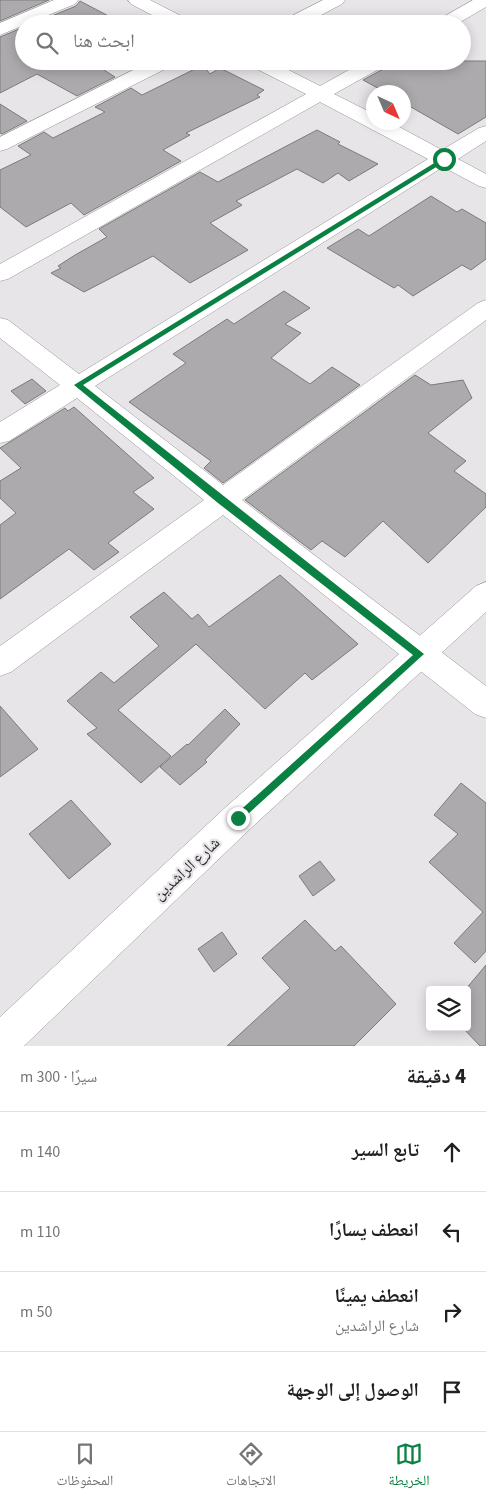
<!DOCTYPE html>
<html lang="ar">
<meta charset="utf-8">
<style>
:root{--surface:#fff;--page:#f2f2f2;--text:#202124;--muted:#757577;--line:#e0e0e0;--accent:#0b8043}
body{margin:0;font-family:"Source Sans 3","Noto Naskh Arabic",sans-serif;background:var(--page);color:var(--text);direction:rtl}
.controls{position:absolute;right:15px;bottom:15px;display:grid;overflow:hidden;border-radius:5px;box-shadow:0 2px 12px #0003}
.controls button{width:45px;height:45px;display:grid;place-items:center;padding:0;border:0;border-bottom:1px solid var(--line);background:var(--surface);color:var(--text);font:25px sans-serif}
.compass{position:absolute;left:366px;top:85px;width:45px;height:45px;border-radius:50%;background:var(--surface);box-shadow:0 2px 12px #0003;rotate:136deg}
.stop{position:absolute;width:15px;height:15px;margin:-11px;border:4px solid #0b8043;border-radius:50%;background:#fff}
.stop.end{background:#0b8043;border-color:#fff;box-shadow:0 1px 5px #0008}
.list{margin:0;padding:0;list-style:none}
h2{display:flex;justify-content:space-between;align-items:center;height:65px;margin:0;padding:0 20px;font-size:21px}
h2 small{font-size:16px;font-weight:400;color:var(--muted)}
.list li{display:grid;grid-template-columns:32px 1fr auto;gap:15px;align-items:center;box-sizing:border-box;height:80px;padding:0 20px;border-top:1px solid var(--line)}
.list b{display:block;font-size:19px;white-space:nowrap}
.list p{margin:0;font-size:16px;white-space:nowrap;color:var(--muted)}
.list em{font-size:16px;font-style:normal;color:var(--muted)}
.icon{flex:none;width:28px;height:28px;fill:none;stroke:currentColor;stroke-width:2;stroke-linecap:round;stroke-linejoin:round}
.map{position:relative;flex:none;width:486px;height:1046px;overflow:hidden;direction:ltr}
.search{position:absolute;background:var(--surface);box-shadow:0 2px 12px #0003;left:15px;right:15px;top:15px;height:55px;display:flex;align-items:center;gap:12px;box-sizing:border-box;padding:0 18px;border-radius:28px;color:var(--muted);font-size:19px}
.sheet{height:385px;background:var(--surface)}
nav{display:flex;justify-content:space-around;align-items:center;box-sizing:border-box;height:70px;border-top:1px solid var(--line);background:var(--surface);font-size:14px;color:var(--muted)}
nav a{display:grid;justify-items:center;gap:2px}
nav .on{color:var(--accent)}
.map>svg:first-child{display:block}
.building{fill:#adaaad;stroke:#7c7a7d}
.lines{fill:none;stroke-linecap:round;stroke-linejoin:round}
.minor-casing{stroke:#959295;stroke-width:1}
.tertiary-casing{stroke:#959295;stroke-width:1}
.minor{fill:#fff;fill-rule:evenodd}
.tertiary{fill:#fff;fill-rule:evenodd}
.route{fill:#0b8043}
.labels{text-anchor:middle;stroke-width:4.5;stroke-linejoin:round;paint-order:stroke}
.near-street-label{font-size:16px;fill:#2d2c2d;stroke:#e8e5e9}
</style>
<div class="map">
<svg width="486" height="1046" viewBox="0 0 486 1046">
<rect width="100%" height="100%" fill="#e8e5e9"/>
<!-- building -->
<path class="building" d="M 0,0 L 49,0 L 0,21 Z
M 80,1 L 118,21 L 112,24 L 32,24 L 76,6 Z
M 24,27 L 24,61 L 90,61 L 115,77 L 77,96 L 37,74 L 0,93 L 0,37 Z
M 391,61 L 486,61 L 486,117 L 458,134 L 404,103 L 404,92 L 385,92 L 363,80 L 387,67 Z
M 203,65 L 210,74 L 220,68 L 264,90 L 257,95 L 260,97 L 186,133 L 190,135 L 163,150 L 181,161 L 84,215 L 71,203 L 26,227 L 0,207 L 0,170 L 31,155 L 18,146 L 44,132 L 53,138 L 105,112 L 95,107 L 131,88 L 142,95 Z
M 0,104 L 27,121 L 2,134 L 0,133 Z
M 317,130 L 340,142 L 338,144 L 378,164 L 349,181 L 338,173 L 323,183 L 297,169 L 236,201 L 242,205 L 210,223 L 248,250 L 190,283 L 153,256 L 84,292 L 51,273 L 61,268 L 58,266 L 75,255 L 107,237 L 99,229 L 200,172 L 218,182 Z
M 431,196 L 457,212 L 462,209 L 486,223 L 486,259 L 471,270 L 462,265 L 413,296 L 398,285 L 394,288 L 327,248 L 358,229 L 369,236 Z
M 284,291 L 310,308 L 285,324 L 301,333 L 271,358 L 310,384 L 332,367 L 360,385 L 223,483 L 204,468 L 211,461 L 129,402 L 186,363 L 173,354 L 227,319 L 234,324 Z
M 415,375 L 431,385 L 463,380 L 472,398 L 428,433 L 466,461 L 454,471 L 486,494 L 486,507 L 428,563 L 383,521 L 345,557 L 322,541 L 311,550 L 245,500 Z
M 32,379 L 46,391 L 25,404 L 11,391 Z
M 74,407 L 154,478 L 133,492 L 154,509 L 108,543 L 119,552 L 94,570 L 69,549 L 0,599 L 0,525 L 16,513 L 0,498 L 0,481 L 21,468 L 0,448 L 65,408 L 68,411 Z
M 280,575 L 358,644 L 312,680 L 305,673 L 265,709 L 196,644 L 118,710 L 171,756 L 141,783 L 87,734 L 97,728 L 67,701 L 101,672 L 114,683 L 159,646 L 130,617 L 164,592 L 192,619 L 198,614 L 209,627 Z
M 0,706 L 38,749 L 0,777 Z
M 225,709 L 240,724 L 205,760 L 207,762 L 180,785 L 160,767 L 187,744 L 188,745 Z
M 461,783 L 486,803 L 486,951 L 475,963 L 454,943 L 483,912 L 429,862 L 458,834 L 434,815 Z
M 71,800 L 111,844 L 69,879 L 29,834 Z
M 320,861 L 335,880 L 313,896 L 299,876 Z
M 305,920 L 335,951 L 341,946 L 396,1004 L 354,1046 L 227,1046 L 290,988 L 262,958 Z
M 222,932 L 237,954 L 214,972 L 198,949 Z
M 486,965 L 486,1046 L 480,1046 L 462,1027 L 467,1027 L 467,990 L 465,990 Z"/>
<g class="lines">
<defs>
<path id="minor" d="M 54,0 L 78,0 L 75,4 L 0,35 L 0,23 Z
M 128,0 L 150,0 L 189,20 L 192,24 L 169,24 L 131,4 Z
M 323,0 L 345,0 L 342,4 L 304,24 L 281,24 L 284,20 Z
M 473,0 L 486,0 L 486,7 L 457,24 L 435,24 L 438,20 Z
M 151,61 L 175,61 L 173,65 L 7,149 L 0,151 L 0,137 Z
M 247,61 L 271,61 L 320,86 L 365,61 L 388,61 L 386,65 L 334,94 L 374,114 L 374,122 L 390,122 L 442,150 L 479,128 L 486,126 L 486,141 L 458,159 L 486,174 L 486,188 L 479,186 L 443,167 L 95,386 L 223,485 L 478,303 L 486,300 L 486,320 L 242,500 L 486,686 L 486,718 L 475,714 L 223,515 L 11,672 L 0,676 L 0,646 L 204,500 L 77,398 L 9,441 L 0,443 L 0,422 L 60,385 L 0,338 L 0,318 L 8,320 L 79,374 L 428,159 L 320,102 L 8,279 L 0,281 L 0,264 L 306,94 L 249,65 Z"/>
<path id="tertiary" d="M 486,582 L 486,612 L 250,829 L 24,1046 L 0,1046 L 0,1017 L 226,807 L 476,586 Z"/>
</defs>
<!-- minor casing -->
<use href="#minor" class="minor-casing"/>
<!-- tertiary casing -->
<use href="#tertiary" class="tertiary-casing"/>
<!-- minor -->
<use href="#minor" class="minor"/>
<!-- tertiary -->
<use href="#tertiary" class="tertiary"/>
</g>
<!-- route -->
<path class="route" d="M 444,157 L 446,161 L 83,385 L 424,654 L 238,823 L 233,818 L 235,815 L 413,655 L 218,503 L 74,385 Z"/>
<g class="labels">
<!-- near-street labels -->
<g class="near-street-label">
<text transform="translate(186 868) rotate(-43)" y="6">شارع الراشدين</text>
</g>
</g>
</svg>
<div class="controls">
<button><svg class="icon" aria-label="layers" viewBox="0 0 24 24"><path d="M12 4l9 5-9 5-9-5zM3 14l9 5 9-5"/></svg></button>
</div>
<svg class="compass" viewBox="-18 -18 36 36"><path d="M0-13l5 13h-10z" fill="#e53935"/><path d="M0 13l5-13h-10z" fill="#757577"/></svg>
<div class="stop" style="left:444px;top:159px"></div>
<div class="stop end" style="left:238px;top:818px"></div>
<div class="search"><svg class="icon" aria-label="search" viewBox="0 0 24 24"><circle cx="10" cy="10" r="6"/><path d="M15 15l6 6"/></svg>ابحث هنا</div>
</div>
<section class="sheet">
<h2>4 دقيقة<small>سيرًا · 300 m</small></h2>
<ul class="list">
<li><svg class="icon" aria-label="ahead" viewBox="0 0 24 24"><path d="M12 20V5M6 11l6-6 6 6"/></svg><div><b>تابع السير</b></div><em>140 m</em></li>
<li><svg class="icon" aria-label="left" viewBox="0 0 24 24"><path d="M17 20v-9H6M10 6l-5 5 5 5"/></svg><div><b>انعطف يسارًا</b></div><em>110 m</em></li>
<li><svg class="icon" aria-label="right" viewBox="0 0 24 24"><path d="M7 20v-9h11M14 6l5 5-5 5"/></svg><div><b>انعطف يمينًا</b><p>شارع الراشدين</p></div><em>50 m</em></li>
<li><svg class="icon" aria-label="arrive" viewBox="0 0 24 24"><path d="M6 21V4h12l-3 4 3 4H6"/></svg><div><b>الوصول إلى الوجهة</b></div></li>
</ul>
</section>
<nav>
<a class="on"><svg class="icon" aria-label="map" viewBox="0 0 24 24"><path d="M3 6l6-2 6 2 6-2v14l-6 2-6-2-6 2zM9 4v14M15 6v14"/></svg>الخريطة</a>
<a><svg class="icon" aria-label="directions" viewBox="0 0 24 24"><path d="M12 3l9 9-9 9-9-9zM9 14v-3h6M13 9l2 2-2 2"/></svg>الاتجاهات</a>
<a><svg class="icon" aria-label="saved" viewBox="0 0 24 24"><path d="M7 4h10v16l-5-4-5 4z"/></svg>المحفوظات</a>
</nav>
